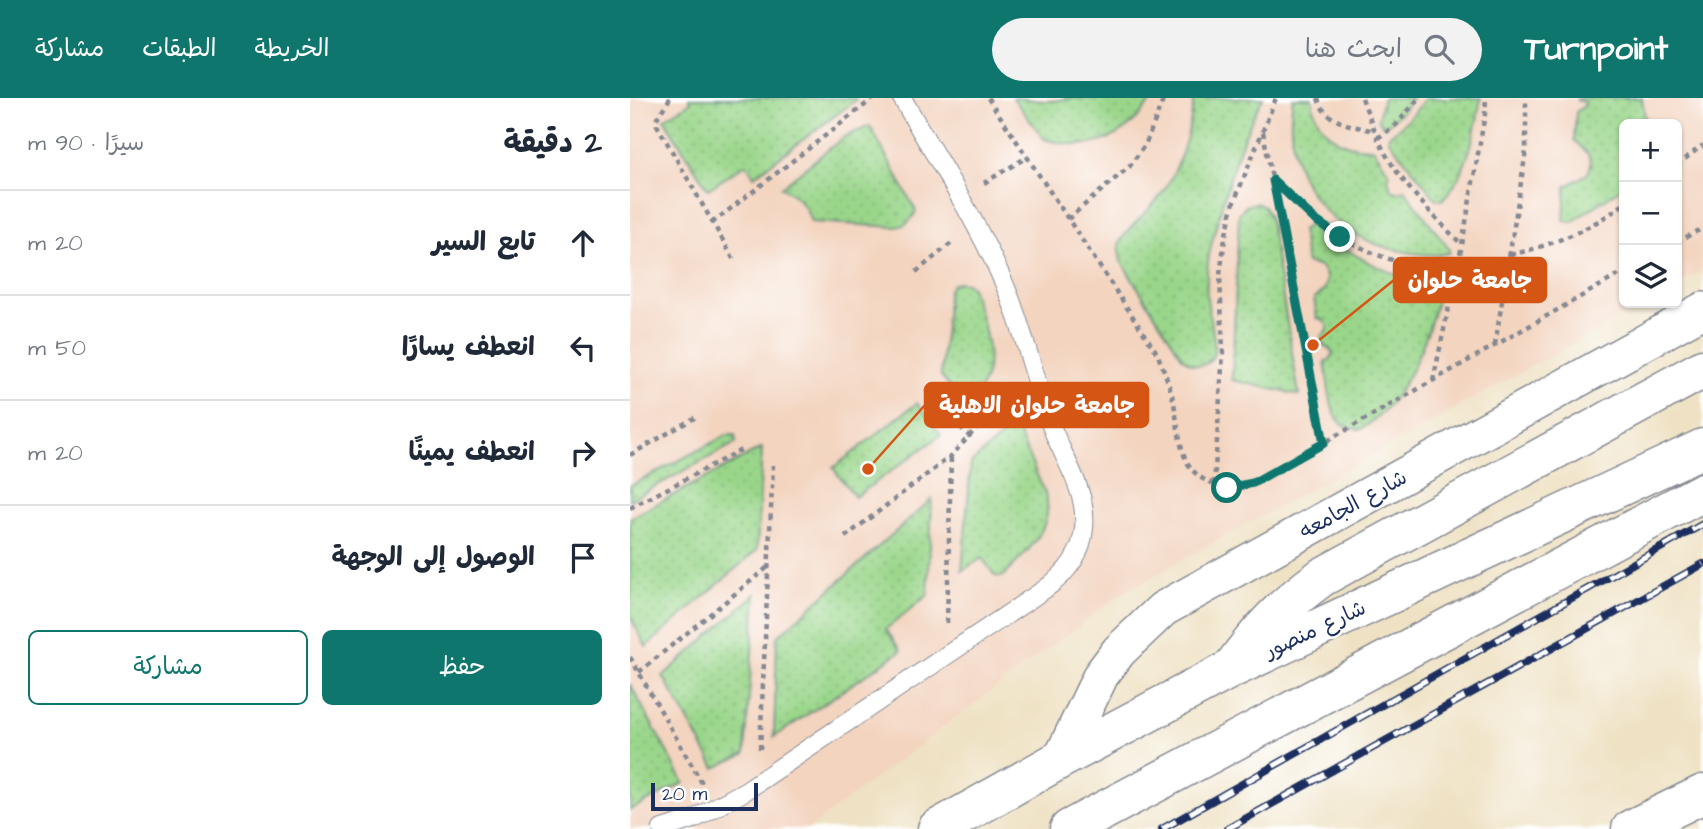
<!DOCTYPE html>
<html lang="ar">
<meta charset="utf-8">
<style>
:root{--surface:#fff;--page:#f2f2f3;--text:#1f2937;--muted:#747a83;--line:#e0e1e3;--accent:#0f766e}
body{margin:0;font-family:"Architects Daughter","Playpen Sans Arabic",sans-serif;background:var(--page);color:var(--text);direction:rtl}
.controls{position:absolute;right:21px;top:21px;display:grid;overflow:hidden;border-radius:10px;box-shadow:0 2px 5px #0004}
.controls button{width:63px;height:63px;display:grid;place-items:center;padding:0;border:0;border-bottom:2px solid var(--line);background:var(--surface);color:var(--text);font:35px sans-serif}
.scale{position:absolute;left:21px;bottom:18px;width:107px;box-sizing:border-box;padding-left:7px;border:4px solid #1b2f5e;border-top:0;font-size:19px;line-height:24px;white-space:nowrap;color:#1b2f5e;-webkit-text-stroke:5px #fff;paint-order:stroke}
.stop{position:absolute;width:21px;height:21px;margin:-16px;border:5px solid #0f766e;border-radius:50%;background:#fff}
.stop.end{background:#0f766e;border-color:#fff;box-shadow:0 2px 7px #0008}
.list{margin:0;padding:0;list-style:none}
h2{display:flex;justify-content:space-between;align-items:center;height:91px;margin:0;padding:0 28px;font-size:30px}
h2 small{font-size:23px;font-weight:400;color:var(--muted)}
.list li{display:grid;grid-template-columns:46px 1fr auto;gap:21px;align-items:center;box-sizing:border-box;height:105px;padding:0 28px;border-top:2px solid var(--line)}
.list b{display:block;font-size:26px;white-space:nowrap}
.list em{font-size:23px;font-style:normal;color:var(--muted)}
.actions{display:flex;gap:14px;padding:21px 28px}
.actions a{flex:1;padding:16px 0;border:2px solid var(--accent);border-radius:10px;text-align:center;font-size:24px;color:var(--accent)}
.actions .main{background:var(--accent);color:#fff}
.icon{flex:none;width:38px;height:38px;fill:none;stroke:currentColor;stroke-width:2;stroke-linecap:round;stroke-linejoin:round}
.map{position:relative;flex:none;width:1073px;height:731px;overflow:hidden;direction:ltr}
header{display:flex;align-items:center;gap:42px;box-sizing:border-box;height:98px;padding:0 35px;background:var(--accent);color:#fff}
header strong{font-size:33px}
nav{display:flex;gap:38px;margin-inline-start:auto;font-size:24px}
.search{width:490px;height:63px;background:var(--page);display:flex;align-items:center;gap:18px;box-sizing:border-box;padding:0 24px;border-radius:38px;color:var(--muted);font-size:26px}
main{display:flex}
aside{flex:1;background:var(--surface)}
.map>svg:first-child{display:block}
.built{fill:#f3d4bf}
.grass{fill:url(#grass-dots);stroke:#5a8274;stroke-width:2}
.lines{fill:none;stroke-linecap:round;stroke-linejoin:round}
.service-casing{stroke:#858891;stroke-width:20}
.minor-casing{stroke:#858891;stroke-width:38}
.tertiary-casing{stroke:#858891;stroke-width:41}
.motorway-casing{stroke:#858891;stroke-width:41}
.path{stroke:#858891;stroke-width:4.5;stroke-dasharray:5 5;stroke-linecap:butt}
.service{stroke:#fff;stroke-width:18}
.minor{stroke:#fff;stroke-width:35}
.tertiary{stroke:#fff;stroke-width:38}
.motorway{stroke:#fff;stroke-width:38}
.rail-casing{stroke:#1b2f5e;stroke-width:8}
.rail{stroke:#fff;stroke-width:5;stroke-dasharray:16;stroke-linecap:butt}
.route{stroke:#0f766e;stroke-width:9}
.labels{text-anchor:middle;stroke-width:5;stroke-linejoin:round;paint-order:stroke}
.street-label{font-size:21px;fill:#1b2f5e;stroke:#fff}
.leader{fill:none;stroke:#d45514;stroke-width:2.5}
.callout-dot{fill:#d45514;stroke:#fff;stroke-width:2.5}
.callout{fill:#d45514;stroke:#d45514;stroke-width:2.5}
.callout-label{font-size:23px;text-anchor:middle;font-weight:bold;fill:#fff}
</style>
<header>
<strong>Turnpoint</strong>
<div class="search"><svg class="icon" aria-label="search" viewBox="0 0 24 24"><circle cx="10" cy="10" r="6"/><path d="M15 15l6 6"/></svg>ابحث هنا</div>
<nav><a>الخريطة</a><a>الطبقات</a><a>مشاركة</a></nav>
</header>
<main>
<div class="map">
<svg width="1073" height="731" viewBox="0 0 1073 731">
<defs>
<pattern id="grass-dots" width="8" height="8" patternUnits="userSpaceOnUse" patternTransform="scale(1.75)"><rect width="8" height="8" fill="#9ad68a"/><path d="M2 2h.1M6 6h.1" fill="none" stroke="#84b87a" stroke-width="1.8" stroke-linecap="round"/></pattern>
</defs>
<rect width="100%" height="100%" fill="#fff"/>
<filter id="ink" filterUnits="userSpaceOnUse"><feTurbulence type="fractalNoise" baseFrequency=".0143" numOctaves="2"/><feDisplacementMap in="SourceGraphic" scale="14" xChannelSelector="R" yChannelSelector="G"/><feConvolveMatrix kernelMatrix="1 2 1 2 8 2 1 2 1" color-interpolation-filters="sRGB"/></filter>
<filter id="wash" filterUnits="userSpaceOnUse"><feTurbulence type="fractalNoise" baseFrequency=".00686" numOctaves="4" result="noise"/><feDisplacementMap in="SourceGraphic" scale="28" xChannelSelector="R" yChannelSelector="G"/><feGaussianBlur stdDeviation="1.57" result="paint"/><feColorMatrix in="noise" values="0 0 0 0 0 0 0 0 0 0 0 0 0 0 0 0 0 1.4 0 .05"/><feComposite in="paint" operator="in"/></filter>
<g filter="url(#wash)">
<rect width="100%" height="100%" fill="#efe2c4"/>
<!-- built -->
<path class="built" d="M 0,0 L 1073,0 L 1073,173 L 1047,187 L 1047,26 L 994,26 L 994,205 L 1016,205 L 491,496 L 178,731 L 0,731 Z"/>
<!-- grass -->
<path class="grass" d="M 59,0 L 225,0 L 226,2 L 124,78 L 116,66 L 78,91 L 34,21 L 61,4 Z
M 383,0 C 401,0 419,7 436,0 L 522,1 C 495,43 461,55 414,41 Z
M 564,0 L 633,0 C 612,37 601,74 590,115 C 585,134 578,154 577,173 C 577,182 576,191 577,200 C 578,214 588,247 583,258 C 576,272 561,268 552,259 L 491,163 C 490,158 488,152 489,147 C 492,135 522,110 531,97 C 551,68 560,35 564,0 Z
M 663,0 L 682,0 C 685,34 711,51 743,50 L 760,76 L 758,81 L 761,91 L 765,94 L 775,92 L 819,151 L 819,155 C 804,159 786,156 771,153 C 697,139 650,76 663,0 Z
M 753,0 L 782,0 L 774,12 L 756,28 L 752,27 L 748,21 Z
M 795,0 L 851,0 C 845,35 838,76 812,102 L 806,101 L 758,41 L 759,38 C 773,26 785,16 795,0 Z
M 947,0 L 1012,0 L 1016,26 L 994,26 L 994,88 L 942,124 L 934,123 L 936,88 L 957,76 C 968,59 954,53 944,42 L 946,14 L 955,7 L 952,3 L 947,3 Z
M 240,28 L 286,113 C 282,123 276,128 266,129 L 181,124 C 176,107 167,98 151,89 L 214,39 Z
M 627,105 L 634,108 L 640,121 L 669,297 L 602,282 L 609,116 C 614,108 618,106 627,105 Z
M 680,126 C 722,159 759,177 810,191 C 799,238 775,306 731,331 C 696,333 700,289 695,263 L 700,262 L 703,255 L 698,249 L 693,247 L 691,239 L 698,231 C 697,224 694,221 687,220 L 684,200 C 698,193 700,181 691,169 L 676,165 L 672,132 Z
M 328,184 L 336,185 L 341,189 C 355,231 374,273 336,309 L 311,278 L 318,192 L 322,186 Z
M 287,305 L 311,337 L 225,399 L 203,370 Z
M 385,327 L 415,395 C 427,428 394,458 372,479 L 365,478 L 352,460 L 332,473 L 341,365 Z
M 97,337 L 105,337 L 106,345 L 0,402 L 0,388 Z
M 132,350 L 127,452 L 16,549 L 0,518 L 0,420 Z
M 302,401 L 298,497 L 256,531 L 271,553 L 144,639 L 147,539 Z
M 126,496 L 115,656 L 85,670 L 33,578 Z
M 0,586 L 54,685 L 0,712 Z"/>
</g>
<g filter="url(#ink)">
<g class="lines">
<defs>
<path id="service" d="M 32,731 L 64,721 L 115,693 L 415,491 C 436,476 452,457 454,430 C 458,395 434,361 422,330 C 406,286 396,241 379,197 C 351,128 308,64 272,0"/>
<path id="minor" d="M 431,661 L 471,577 L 489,553 L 533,511 L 1073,212"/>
<path id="tertiary" d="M 307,731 L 431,661 L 601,571 L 1073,350
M 439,731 L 1073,394
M 1001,731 L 1073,696"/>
<path id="motorway" d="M 601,571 C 630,531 652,508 692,479 L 1073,271"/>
</defs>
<!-- service casing -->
<use href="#service" class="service-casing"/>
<!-- minor casing -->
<use href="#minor" class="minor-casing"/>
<!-- tertiary casing -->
<use href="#tertiary" class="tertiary-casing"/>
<!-- motorway casing -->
<use href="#motorway" class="motorway-casing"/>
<!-- path -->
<path class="path" d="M 40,0 L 27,20 L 27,27 L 104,162
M 358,0 L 527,255 C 533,270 539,285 543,301 C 547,319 548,337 553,354 C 563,387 595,393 623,385 L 994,174
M 688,0 C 694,25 722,27 744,33
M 732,0 C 740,21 747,41 758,60 C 778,93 806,120 832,147
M 633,34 L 694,345
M 748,40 L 766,27 L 789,0
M 1047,67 L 1073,47
M 643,83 C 684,125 731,158 790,169 C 818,174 848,175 876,178
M 354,85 L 397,59
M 438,121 L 500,68 L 516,45 L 534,0
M 82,125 L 244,0
M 1047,144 L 1073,130
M 880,157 C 923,147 959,132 994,106
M 286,174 L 324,143
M 865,247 L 896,53 L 896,0
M 803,283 L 832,147 L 855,16 L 856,0
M 296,292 L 340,339
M 0,357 L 66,319
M 584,386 L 593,255 L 590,177 L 595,140 L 604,104 L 646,0
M 0,410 L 115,350
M 215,439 L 321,358 L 381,293
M 317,525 L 321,358
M 0,559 L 72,685
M 9,574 L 138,469
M 130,651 L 143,367"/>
<!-- service -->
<use href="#service" class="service"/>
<!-- minor -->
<use href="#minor" class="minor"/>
<!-- tertiary -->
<use href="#tertiary" class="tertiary"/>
<!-- motorway -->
<use href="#motorway" class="motorway"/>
<defs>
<path id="rail" d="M 532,731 L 1073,426
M 597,731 L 1073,466"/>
</defs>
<!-- rail casing -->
<use href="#rail" class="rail-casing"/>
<!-- rail -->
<use href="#rail" class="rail"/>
</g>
</g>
<g class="lines" filter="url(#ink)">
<!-- route -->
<path class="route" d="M 597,390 L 623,385 L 694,345 L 643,82 L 685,122 L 710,139"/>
</g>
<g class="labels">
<!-- street labels -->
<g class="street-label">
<text transform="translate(723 406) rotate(-29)" y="7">شارع الجامعه</text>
<text transform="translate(685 531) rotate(-25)" y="7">شارع منصور</text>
</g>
</g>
<!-- callouts -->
<path class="leader" d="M683 247L764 182M238 371L295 307"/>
<g class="callout-dot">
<circle cx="683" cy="247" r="7"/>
<circle cx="238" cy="371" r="7"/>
</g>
<g class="callout">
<rect x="764" y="160" width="152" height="44" rx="7"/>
<rect x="295" y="285" width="223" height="44" rx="7"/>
</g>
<g class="callout-label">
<text x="840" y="190">جامعة حلوان</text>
<text x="407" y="315">جامعة حلوان الاهلية</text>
</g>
</svg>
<div class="controls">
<button>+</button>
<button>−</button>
<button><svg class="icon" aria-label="layers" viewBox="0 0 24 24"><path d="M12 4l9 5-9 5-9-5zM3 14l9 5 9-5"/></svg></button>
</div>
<div class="scale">20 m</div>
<div class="stop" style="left:597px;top:390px"></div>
<div class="stop end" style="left:710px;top:139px"></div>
</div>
<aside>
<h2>2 دقيقة<small>سيرًا · 90 m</small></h2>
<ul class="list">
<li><svg class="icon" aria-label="ahead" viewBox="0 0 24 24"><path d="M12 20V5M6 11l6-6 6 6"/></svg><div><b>تابع السير</b></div><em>20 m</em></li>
<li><svg class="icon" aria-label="left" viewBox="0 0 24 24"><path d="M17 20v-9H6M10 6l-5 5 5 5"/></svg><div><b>انعطف يسارًا</b></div><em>50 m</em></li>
<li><svg class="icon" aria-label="right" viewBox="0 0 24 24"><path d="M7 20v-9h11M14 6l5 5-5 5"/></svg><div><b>انعطف يمينًا</b></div><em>20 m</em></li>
<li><svg class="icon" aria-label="arrive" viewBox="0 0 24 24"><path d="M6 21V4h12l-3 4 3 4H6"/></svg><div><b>الوصول إلى الوجهة</b></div></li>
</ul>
<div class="actions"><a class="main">حفظ</a><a>مشاركة</a></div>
</aside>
</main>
